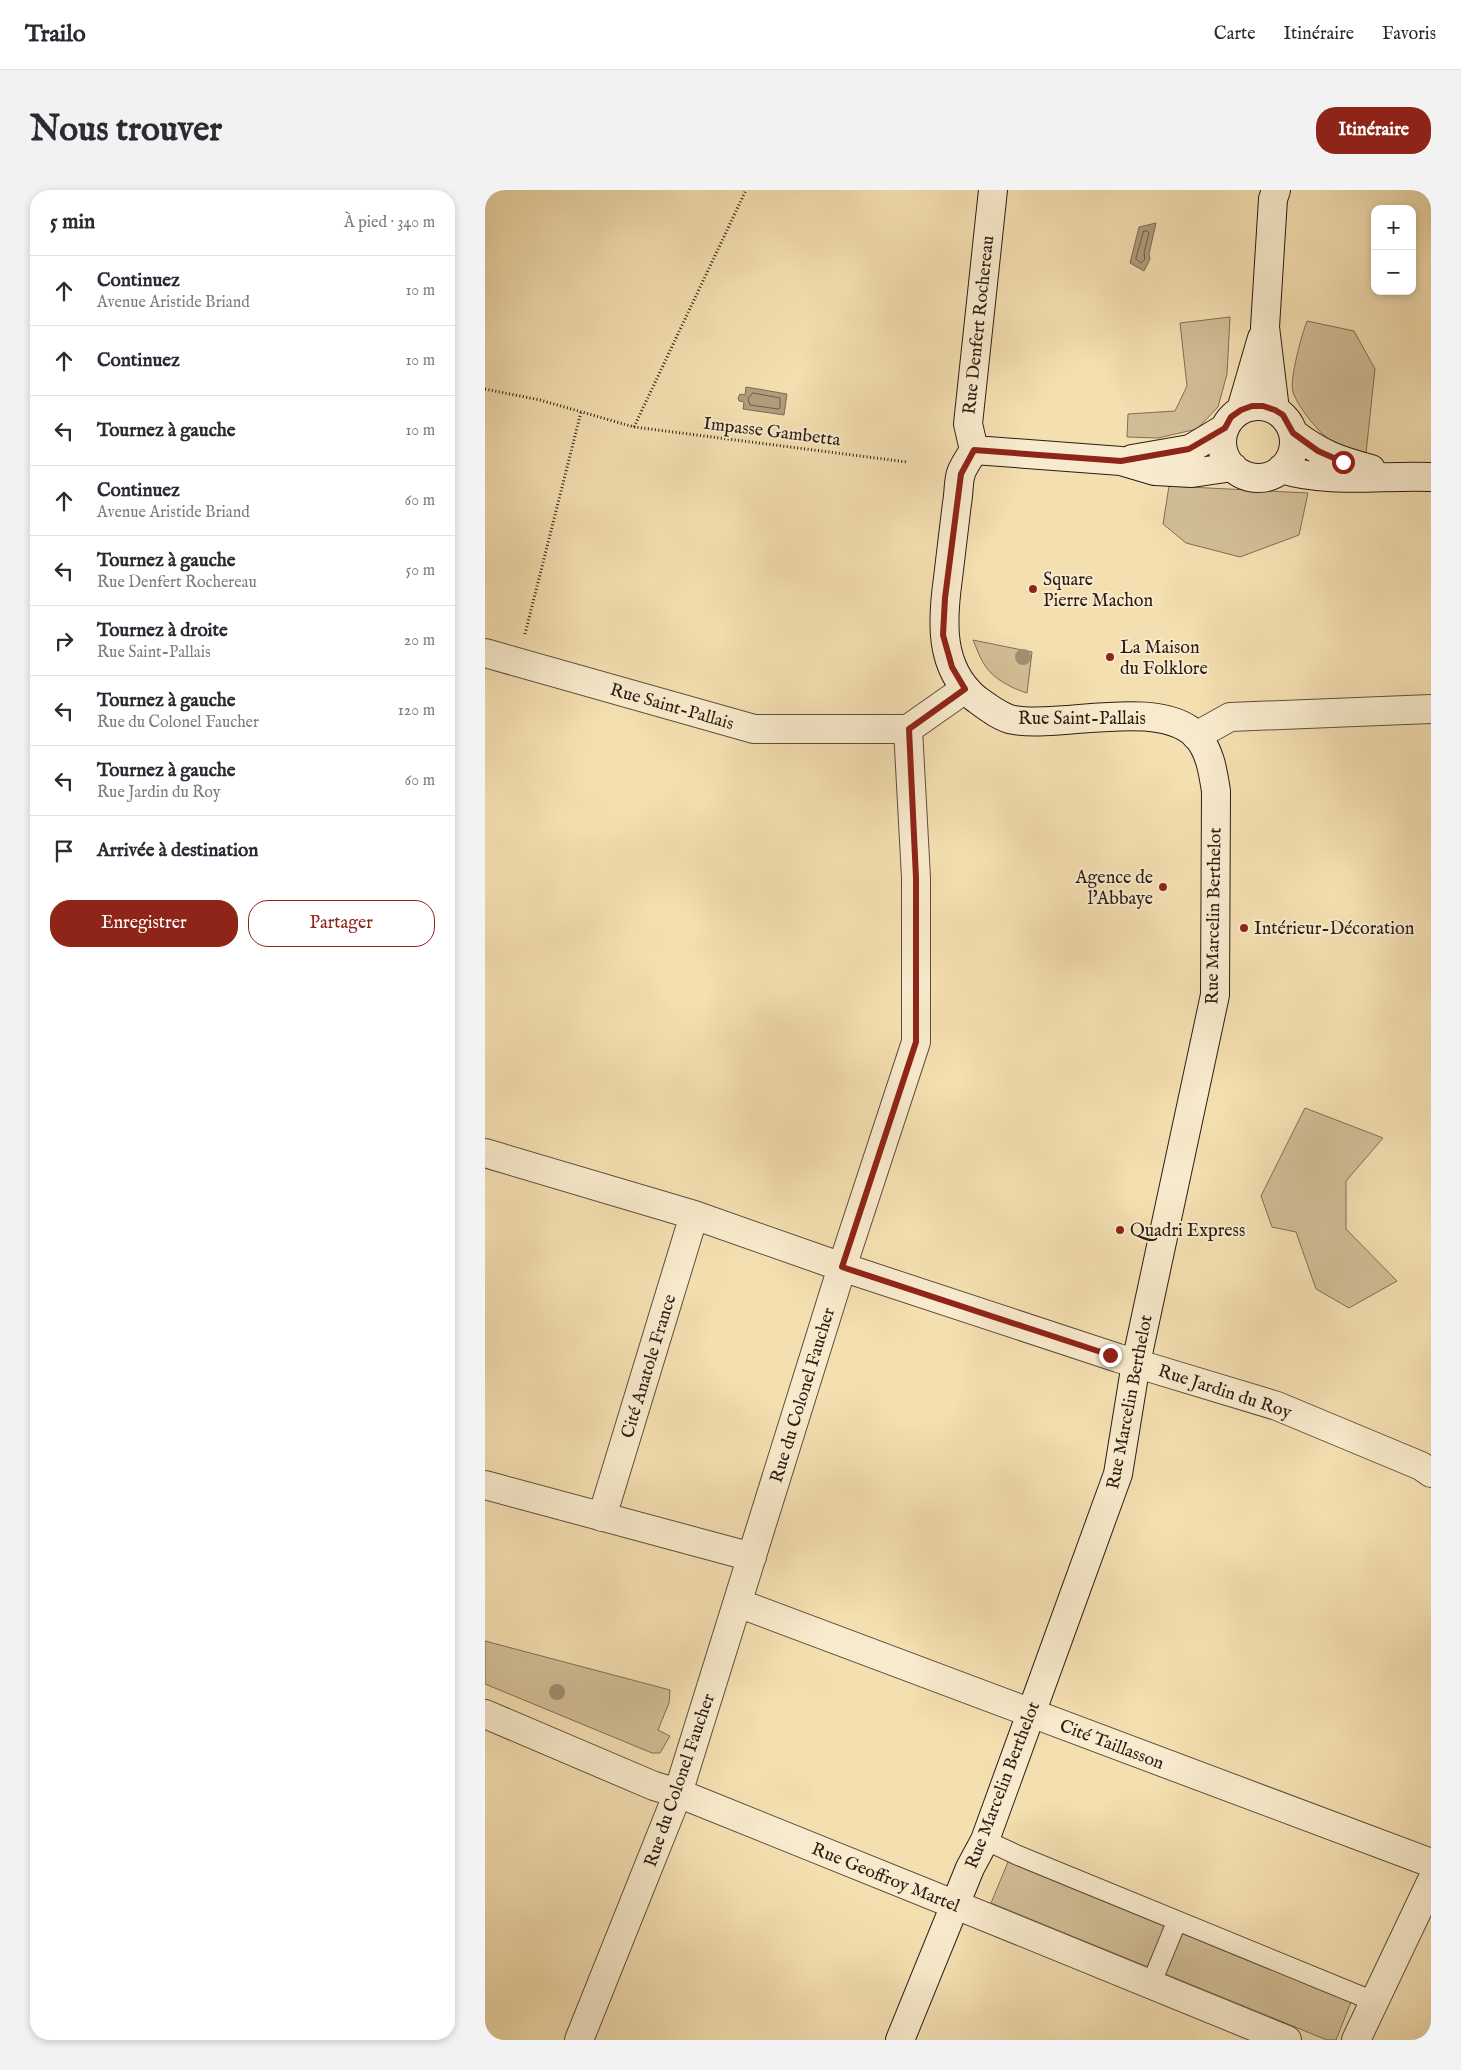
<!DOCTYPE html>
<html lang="fr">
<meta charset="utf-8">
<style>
:root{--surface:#fff;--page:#f2f2f3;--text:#2b2b33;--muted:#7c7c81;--line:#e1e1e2;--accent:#8f2418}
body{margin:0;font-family:"IM FELL English",serif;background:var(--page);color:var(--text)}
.controls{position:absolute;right:15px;top:15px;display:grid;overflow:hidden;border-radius:10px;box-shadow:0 2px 8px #0003}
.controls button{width:45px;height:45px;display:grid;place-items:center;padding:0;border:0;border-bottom:1px solid var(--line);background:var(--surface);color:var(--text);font:25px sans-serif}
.stop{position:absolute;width:15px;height:15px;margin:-11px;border:4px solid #8f2418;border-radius:50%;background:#fff}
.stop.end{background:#8f2418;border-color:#fff;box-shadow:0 1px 5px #0008}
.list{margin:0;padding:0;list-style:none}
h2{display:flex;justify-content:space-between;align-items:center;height:65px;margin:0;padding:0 20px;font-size:21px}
h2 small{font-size:16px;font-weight:400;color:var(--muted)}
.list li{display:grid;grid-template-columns:32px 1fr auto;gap:15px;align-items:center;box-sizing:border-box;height:70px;padding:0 20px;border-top:1px solid var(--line)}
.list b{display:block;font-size:19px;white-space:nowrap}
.list p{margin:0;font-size:16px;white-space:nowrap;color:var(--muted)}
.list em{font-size:16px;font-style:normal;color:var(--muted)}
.actions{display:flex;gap:10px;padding:15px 20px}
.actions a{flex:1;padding:11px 0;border:1px solid var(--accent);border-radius:20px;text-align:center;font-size:18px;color:var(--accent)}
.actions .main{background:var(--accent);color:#fff}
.icon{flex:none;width:28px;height:28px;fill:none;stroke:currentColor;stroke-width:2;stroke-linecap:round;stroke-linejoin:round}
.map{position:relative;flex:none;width:946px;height:1850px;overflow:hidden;border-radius:20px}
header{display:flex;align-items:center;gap:30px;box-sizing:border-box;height:70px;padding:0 25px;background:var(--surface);border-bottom:1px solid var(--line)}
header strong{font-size:24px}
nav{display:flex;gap:28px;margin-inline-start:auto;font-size:18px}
.intro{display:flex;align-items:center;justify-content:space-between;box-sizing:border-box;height:120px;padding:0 30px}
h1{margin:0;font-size:35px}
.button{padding:12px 22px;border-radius:20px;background:var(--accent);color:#fff;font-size:18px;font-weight:700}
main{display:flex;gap:30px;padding:0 30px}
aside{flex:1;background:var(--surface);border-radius:20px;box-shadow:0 2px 8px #0003}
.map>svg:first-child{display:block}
.green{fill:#d2be96;stroke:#7e6e56}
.water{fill:#b09d7c;stroke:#7b6a53}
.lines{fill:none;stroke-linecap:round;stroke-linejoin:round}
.shore{stroke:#6e5d48;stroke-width:1}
.lane-casing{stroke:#5d4e3c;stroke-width:21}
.street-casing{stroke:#5d4e3c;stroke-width:30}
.secondary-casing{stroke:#2b1d15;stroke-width:30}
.path{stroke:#2b1d15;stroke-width:3;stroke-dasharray:1 2.5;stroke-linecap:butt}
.lane{stroke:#f8eacc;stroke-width:19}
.street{stroke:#f8eacc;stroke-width:28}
.secondary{stroke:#f8eacc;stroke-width:28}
.tree{fill:#a18f71}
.route{stroke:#8f2418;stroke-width:6}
.poi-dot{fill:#8f2418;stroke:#f8eacc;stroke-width:2}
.labels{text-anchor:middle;stroke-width:4;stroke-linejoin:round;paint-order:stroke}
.street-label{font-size:18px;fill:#2b1d15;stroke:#f8eacc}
.poi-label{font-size:18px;fill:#2b1d15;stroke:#f8eacc;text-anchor:start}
</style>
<header>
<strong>Trailo</strong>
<nav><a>Carte</a><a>Itinéraire</a><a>Favoris</a></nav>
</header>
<div class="intro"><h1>Nous trouver</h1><a class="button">Itinéraire</a></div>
<main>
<aside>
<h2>5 min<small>À pied · 340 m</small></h2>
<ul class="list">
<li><svg class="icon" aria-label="ahead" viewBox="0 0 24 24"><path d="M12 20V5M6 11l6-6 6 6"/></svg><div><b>Continuez</b><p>Avenue Aristide Briand</p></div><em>10 m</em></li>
<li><svg class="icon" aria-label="ahead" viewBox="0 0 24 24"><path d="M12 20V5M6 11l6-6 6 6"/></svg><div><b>Continuez</b></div><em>10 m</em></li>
<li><svg class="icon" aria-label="left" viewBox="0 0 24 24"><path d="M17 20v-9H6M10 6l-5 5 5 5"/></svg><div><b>Tournez à gauche</b></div><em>10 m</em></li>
<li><svg class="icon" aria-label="ahead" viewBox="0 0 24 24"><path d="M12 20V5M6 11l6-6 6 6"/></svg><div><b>Continuez</b><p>Avenue Aristide Briand</p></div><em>60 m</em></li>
<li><svg class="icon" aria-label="left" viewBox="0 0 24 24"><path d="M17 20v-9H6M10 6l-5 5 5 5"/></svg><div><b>Tournez à gauche</b><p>Rue Denfert Rochereau</p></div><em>50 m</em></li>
<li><svg class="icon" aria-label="right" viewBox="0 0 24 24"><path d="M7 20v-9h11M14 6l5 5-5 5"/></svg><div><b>Tournez à droite</b><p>Rue Saint-Pallais</p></div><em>20 m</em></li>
<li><svg class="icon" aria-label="left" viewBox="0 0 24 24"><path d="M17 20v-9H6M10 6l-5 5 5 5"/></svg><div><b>Tournez à gauche</b><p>Rue du Colonel Faucher</p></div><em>120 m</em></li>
<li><svg class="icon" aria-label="left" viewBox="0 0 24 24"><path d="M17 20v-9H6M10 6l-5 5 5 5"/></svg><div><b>Tournez à gauche</b><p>Rue Jardin du Roy</p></div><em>60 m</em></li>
<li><svg class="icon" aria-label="arrive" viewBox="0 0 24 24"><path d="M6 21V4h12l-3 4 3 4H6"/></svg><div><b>Arrivée à destination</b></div></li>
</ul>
<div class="actions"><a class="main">Enregistrer</a><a>Partager</a></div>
</aside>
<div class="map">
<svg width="946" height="1850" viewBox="0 0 946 1850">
<rect width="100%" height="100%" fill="#f4dfb1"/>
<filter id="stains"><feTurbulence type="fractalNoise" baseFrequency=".004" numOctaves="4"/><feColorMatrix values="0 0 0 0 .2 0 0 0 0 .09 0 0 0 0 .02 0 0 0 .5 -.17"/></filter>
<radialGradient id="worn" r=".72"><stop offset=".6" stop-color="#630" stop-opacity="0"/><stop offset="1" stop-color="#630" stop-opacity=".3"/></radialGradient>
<!-- green -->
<path class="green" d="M 745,127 L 742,184 L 733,217 L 712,239 L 673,248 L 642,247 L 643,224 L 690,221 L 702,196 L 695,133 Z
M 822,131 L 869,141 L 890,179 L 881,263 C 873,261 863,260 855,257 C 839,250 813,218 808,202 C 804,190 817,144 822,131 Z
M 684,296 L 823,303 L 814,345 L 755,367 L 701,353 L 678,334 Z
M 488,450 L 547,462 L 542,503 C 528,499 509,489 501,477 C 495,469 492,459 488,450 Z
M 820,918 L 898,948 L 861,991 L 861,1039 L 912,1091 L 864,1118 L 831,1099 L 811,1042 L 787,1037 L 776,1006 Z
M 0,1451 L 185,1500 L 184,1513 L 173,1540 L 185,1546 L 175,1563 L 167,1563 L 0,1494 Z
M 523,1672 L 866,1812 L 851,1850 L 842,1850 L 506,1713 Z"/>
<!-- water -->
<path class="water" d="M 671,33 L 664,64 L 665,69 L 659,81 L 645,73 L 654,37 Z
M 261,197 L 302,204 L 299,225 L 258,219 L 259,212 L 254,211 L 253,208 L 255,204 L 260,205 Z"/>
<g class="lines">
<!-- shore -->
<path class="shore" d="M 659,41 L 662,41 L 664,43 L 659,63 L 660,69 L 656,73 L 651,69 Z
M 268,203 L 295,208 L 295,218 L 293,219 L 265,215 L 263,209 Z"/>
<defs>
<path id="lane" d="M 500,1650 L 532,1665 L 888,1811
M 666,1794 L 692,1731"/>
<path id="street" d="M 0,463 L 269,539 L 423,539 L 480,499
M 711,546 L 745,527 L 946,519
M 0,963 L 209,1025 L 357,1077 L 633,1168 L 792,1216 L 936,1276 L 946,1283
M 0,1295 L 267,1367
M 117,1327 L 209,1025
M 253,1413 L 946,1673
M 0,1524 L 169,1596 L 193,1603 L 508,1730 L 802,1850
M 94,1850 L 193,1603 L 357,1077 L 431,852 L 431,688 L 423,539
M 871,1850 L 946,1692"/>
<path id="secondary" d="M737 252a36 36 0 1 1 72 0a36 36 0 1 1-72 0Z
M 756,220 L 777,148
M 790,220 L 780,137 L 788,9 L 791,0
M 808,243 C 836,264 852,270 886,279
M 489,260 L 636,271 L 670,281 L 707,283 L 748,277
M 647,269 L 705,259 L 740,238
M 796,279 C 844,294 896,285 946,287
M 415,1850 L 485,1678 L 500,1650 L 633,1284 L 651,1173 L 730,805 L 731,601 C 728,582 725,560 711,545 C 673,508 579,538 529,530 C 516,528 501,516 490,508 C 454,477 457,431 463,388 C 466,363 469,338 472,313 C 474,304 473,292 476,283 C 479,275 485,267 489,260 L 483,234 L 508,0"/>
</defs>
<!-- lane casing -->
<use href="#lane" class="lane-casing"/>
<!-- street casing -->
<use href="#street" class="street-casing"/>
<!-- secondary casing -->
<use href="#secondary" class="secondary-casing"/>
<!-- path -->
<path class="path" d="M 0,199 L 55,210 L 149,237 L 261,0
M 149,237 L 422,272
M 40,444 L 96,222"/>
<!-- lane -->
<use href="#lane" class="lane"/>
<!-- street -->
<use href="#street" class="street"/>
<!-- secondary -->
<use href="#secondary" class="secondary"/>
</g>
<!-- trees -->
<g class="tree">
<circle cx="538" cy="467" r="8"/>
<circle cx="72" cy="1502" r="8"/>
</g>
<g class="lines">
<!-- route -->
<path class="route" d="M 625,1165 L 357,1077 L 431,852 L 431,688 L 424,539 L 480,499 L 467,477 L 458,445 L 460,408 L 476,284 L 489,260 L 636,271 L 704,259 L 740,238 L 746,227 L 756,220 L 767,216 L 778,216 L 790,220 L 798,225 L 808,243 L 833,261 L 858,272"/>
</g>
<!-- markers -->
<g class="poi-dot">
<circle cx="548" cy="399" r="5"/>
<circle cx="625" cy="467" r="5"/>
<circle cx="678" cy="697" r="5"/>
<circle cx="759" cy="738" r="5"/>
<circle cx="635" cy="1040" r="5"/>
</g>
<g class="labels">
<!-- street labels -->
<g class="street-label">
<text transform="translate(493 135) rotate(-84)" y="6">Rue Denfert Rochereau</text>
<text transform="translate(287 241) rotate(7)" y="6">Impasse Gambetta</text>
<text transform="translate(187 516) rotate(16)" y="6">Rue Saint-Pallais</text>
<text x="597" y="534">Rue Saint-Pallais</text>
<text transform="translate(728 726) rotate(-89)" y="6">Rue Marcelin Berthelot</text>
<text transform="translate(163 1176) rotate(-73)" y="6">Cité Anatole France</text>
<text transform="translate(740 1201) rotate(18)" y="6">Rue Jardin du Roy</text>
<text transform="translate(317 1205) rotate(-73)" y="6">Rue du Colonel Faucher</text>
<text transform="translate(644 1212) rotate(-79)" y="6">Rue Marcelin Berthelot</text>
<text transform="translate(627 1554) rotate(21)" y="6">Cité Taillasson</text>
<text transform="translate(194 1590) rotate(-71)" y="6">Rue du Colonel Faucher</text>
<text transform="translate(517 1595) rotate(-69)" y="6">Rue Marcelin Berthelot</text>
<text transform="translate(401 1687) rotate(22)" y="6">Rue Geoffroy Martel</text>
</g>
<!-- poi labels -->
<g class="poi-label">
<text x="558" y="395">Square<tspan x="558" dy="21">Pierre Machon</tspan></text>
<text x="635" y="463">La Maison<tspan x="635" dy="21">du Folklore</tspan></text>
<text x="668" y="693" text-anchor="end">Agence de<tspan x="668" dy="21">l'Abbaye</tspan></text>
<text x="769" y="744">Intérieur-Décoration</text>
<text x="645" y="1046">Quadri Express</text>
</g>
</g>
<rect width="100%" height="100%" filter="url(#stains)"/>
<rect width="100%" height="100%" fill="url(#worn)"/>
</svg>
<div class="controls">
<button>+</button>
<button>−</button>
</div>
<div class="stop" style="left:858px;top:272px"></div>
<div class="stop end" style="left:625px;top:1165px"></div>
</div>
</main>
